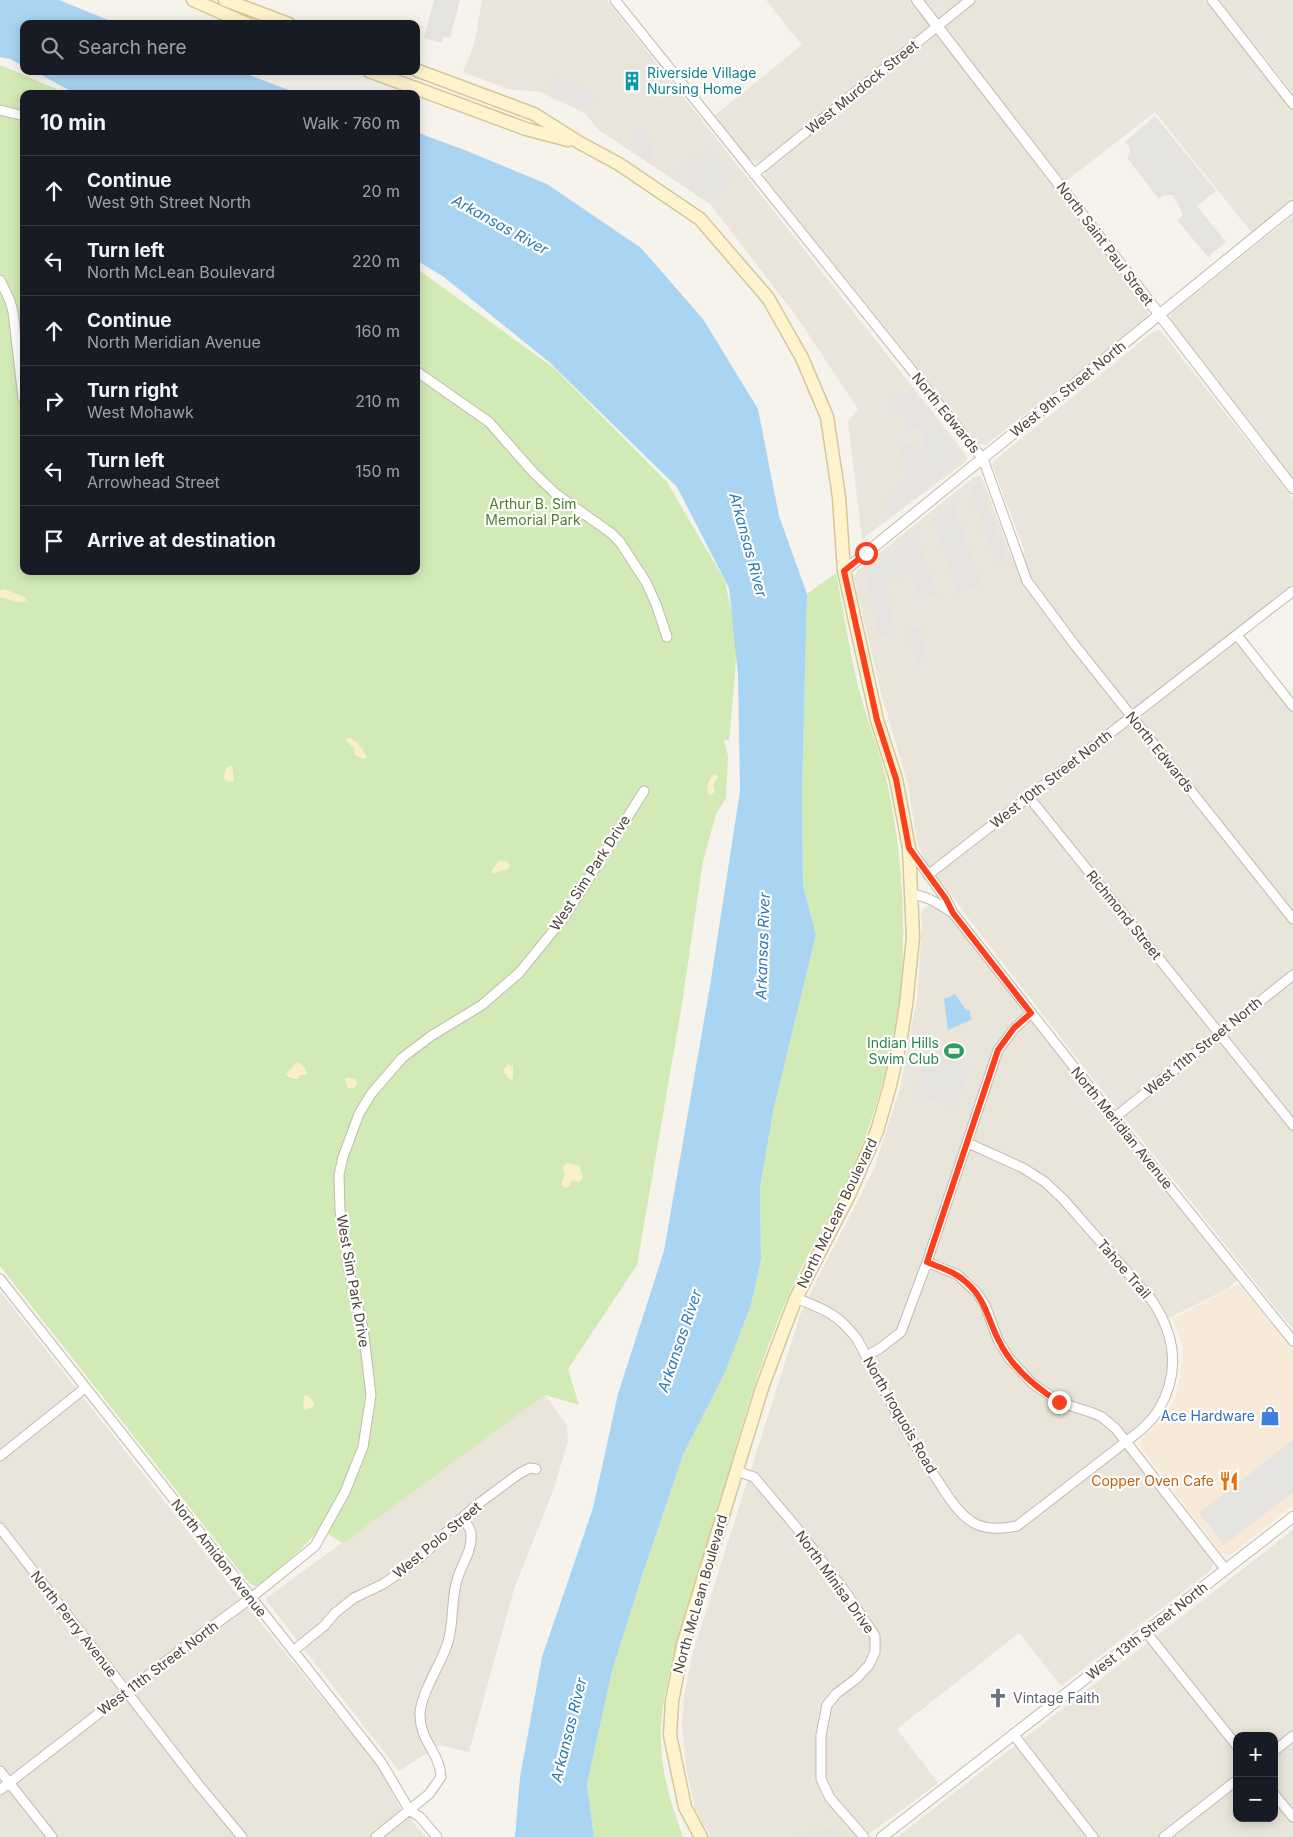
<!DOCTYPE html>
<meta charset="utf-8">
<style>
:root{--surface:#171b24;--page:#20242c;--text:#f1f3f6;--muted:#9ea1a6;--line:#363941}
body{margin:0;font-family:Inter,sans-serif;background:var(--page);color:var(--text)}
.controls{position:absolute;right:15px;bottom:15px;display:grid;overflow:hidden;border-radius:10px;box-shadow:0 2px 12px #0003}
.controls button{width:45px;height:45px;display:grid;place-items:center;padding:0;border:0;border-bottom:1px solid var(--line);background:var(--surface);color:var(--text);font:25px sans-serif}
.stop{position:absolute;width:15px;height:15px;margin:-11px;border:4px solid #fc3f1d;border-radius:50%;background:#fff}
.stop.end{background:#fc3f1d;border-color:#fff;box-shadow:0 1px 5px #0008}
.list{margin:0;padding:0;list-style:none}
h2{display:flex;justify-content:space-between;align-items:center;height:65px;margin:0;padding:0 20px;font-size:21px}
h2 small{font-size:16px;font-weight:400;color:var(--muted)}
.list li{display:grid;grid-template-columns:32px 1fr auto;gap:15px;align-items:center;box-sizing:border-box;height:70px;padding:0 20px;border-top:1px solid var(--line)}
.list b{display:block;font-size:19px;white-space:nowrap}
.list p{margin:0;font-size:16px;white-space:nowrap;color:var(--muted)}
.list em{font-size:16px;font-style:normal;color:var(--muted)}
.icon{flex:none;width:28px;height:28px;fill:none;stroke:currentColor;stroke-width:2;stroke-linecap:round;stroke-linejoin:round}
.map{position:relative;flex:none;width:1293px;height:1837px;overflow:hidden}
.search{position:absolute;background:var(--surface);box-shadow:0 2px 12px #0003;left:20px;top:20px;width:400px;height:55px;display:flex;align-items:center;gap:12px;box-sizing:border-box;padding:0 18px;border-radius:10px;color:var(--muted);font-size:19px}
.panel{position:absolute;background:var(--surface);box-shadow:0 2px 12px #0003;left:20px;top:90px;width:400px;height:485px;border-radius:10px}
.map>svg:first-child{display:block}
.residential{fill:#eae5da;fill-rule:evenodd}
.commercial{fill:#f7ead8}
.green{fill:#d2eab5}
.sand{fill:#f9efc9}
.parking{fill:#e5e3e0}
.water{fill:#a9d4f2}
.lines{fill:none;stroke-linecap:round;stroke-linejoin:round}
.minor-casing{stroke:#c2bbae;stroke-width:11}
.tertiary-casing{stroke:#c2bbae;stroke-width:12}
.secondary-casing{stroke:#d6c79b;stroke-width:15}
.minor{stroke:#fff;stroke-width:9}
.tertiary{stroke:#fff;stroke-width:10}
.secondary{stroke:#fff3cd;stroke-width:12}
.route{stroke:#fc3f1d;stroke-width:6}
.labels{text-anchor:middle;stroke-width:4.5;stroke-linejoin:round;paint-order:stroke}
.culture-label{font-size:14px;fill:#0d838f;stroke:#fff;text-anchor:start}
.street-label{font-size:14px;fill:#4b4439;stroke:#fff}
.park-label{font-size:14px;fill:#4a7f2a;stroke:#fff}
.leisure-label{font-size:14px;fill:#27864d;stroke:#fff;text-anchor:end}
.shop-label{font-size:14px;fill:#366cbe;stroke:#fff;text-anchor:end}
.food-label{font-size:14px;fill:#c56008;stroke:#fff;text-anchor:end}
.worship-label{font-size:14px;fill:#5b616d;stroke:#fff;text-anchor:start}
.water-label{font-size:15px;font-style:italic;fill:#2e7ab2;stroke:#fff}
</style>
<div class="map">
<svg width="1293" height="1837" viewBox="0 0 1293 1837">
<rect width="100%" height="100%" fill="#f6f3ec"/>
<!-- residential -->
<path class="residential" d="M 482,0 L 607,0 L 964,452 L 967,458 L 964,463 L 862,539 L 848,421 L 858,409 L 797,317 L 710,204 L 600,131 L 584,113 L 540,92 L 508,89 L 463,72 L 474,45 Z
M 766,0 L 1205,0 L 1293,110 L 1293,199 L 1251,232 L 1155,112 L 1056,189 L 1148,308 L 1148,315 L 1143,321 L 986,445 L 979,444 L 765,178 L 765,172 L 847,105 L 841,98 L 761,162 L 756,163 L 749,159 L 714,116 L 802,45 Z
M 1219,0 L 1293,0 L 1293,93 Z
M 1293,215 L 1293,479 L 1240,413 L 1170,319 L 1172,313 Z
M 1160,330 L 1293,499 L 1293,584 L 1231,633 L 1287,705 L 1293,701 L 1293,1330 L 1071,1051 L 925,862 L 917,842 L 908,785 L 881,693 L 854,578 L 857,571 L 974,477 L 980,476 L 984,482 L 1013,561 L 1025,552 L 992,465 L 995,460 L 1154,331 Z
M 928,906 L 933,906 L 951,919 L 1237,1280 L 1227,1289 L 1159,1323 L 1168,1354 L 1167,1372 L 1163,1389 L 1154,1407 L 1145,1420 L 1120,1442 L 1213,1561 L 1213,1566 L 1210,1571 L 1061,1686 L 1019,1633 L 897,1729 L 938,1783 L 876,1829 L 863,1837 L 711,1837 L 695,1809 L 686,1767 L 682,1725 L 684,1696 L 693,1652 L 800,1315 L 813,1287 L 874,1169 L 900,1088 L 917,998 L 922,924 L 921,916 L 922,910 Z
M 0,1291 L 237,1594 L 381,1770 L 401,1809 L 426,1837 L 0,1837 Z
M 545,1395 L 567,1425 L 568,1441 L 554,1488 L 514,1589 L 469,1752 L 439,1745 L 399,1771 L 265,1599 Z
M 1293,1530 L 1293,1837 L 898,1837 L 901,1834 ZM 1237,1736 L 1274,1736 L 1274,1818 L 1237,1818 Z"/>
<!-- commercial -->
<path class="commercial" d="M 1240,1283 L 1293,1351 L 1293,1505 L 1232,1554 L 1226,1555 L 1222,1554 L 1139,1445 L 1142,1438 L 1160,1422 L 1175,1401 L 1180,1376 L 1183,1348 L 1173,1319 Z"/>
<!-- green -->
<path class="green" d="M 0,65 L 68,94 L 24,94 L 24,571 L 416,571 L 416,268 L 554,368 L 667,482 L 725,581 L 737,640 L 734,687 L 729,741 L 724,740 L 728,756 L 726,798 L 716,814 L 703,861 L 681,1010 L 637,1265 L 568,1369 L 579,1405 L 545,1395 L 350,1538 L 342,1543 L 320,1529 L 299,1551 L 263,1583 L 255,1586 L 250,1584 L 0,1266 Z
M 836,573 C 843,608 848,643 856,677 C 863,711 878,744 886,778 C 902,847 908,932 899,1002 C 891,1062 871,1131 845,1186 C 830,1218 811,1247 796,1279 C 756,1363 735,1454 708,1542 C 696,1580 684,1618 674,1656 C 668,1680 662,1703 661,1728 C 659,1766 670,1802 683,1837 L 594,1837 L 587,1784 L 612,1671 L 643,1573 L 683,1455 L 726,1370 L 751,1305 L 761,1260 L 760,1187 L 774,1107 L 816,935 L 803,885 L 802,795 L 807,594 Z"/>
<!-- sand -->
<path class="sand" d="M 5,589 L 26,598 L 26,601 L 17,602 L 2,598 L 0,596 L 0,591 Z
M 348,738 C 356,739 364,750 367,758 L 364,759 L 355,755 L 354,748 L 346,741 Z
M 229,766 L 232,766 L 234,780 L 231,782 L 225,780 C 223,776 225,769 229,766 Z
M 716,774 L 718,778 L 713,784 L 715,792 L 710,795 C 705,789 708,781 713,775 Z
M 499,860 L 507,862 L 510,866 L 507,870 C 501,869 498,874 492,873 L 492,870 Z
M 298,1062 L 305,1068 L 307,1073 L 306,1075 L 300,1075 L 297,1079 L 293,1079 L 286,1075 L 287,1073 L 292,1068 L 295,1063 Z
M 508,1064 L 513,1066 L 513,1076 L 512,1080 L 508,1078 L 503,1070 Z
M 346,1078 L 355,1079 L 357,1083 L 354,1088 L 348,1088 L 345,1080 Z
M 566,1163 L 580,1166 L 583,1178 L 579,1182 L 572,1180 L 570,1185 L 566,1189 L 561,1184 L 565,1175 L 563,1168 Z
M 306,1395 L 313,1401 L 314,1405 L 311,1408 L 305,1410 L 303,1407 L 304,1396 Z"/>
<!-- parking -->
<path class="parking" d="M 434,0 L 460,0 L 450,38 L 444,36 L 442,43 L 424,38 Z
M 553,77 L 574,86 L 594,97 L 586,111 L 548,92 Z
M 1155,116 L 1216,191 L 1197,206 L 1226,242 L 1208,257 L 1177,220 L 1183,215 L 1173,195 L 1164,195 L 1159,199 L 1127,158 L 1130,151 L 1129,146 L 1125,142 Z
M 639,128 L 655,146 L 650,151 L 655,157 L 647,163 L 632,145 L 633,133 Z
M 706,150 L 722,165 L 728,174 L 729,181 L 726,186 L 710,198 L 703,199 L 698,197 L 678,173 Z
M 910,391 L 963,457 L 892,514 L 882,502 L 914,476 L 913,473 L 905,475 L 900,444 L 908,443 L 919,454 L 926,449 L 922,444 L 927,439 L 917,427 L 907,430 L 903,409 L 899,405 L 893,409 L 888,403 L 893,399 L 905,396 Z
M 980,482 L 1007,560 L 996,564 L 970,489 Z
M 953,503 L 981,585 L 958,593 L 933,520 Z
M 916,533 L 937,594 L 921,600 L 909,567 L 889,584 L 885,579 L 895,632 L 893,635 L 879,638 L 865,574 Z
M 920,628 L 927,657 L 917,665 L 909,631 Z
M 925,1052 L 969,1067 L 955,1108 L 918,1096 Z
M 1293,1440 L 1293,1492 L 1224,1545 L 1199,1513 Z
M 837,1825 L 842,1837 L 798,1837 Z"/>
<!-- water -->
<path class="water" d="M 0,0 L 59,0 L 118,24 L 24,24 L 24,66 L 10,59 L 0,57 Z
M 34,71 L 239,71 L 299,94 L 76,94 Z
M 416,132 L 467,151 L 547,184 L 641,248 L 703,319 L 758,409 L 779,516 L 807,594 L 802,795 L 803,885 L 816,935 L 774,1107 L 760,1187 L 761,1260 L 751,1305 L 726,1370 L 683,1455 L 643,1573 L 612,1671 L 587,1784 L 594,1837 L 515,1837 L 520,1777 L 542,1657 L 593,1508 L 618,1394 L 664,1251 L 710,986 L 740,791 L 738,675 L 729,588 L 677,487 L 549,362 L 444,277 L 416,260 Z
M 955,994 L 966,1010 L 970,1011 L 971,1020 L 948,1030 L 944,999 Z"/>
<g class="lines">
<defs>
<path id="minor" d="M 615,0 L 983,459 L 1027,581 L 1074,644 L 1293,919
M 1212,0 L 1293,104
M 0,110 L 24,116
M 754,174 L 970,0
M 0,280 L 10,301 L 13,312 L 23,398
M 416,371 L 489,422 L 533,472 L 556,494 L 611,533 L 620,542 L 646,582 L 656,604 L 667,637
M 1237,635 L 1293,706
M 1028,796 L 1293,1125
M 910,849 L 946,899 L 953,913 L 1114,1118 L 1293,1341
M 928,875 L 1293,591
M 912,895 C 927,895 940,905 953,913
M 1114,1118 L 1293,975
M 927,1262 L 958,1275 L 977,1293 L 985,1305 L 998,1340 L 1009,1358 L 1032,1383 L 1059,1402 L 1093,1413 L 1102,1417 L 1116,1429 L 1226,1570
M 0,1279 L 381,1762 L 410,1811 L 420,1817 L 437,1837
M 796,1298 C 825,1310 837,1313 857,1339 C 883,1387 907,1436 938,1481 C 948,1496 957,1512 972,1522 C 985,1530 1003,1529 1017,1526 L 1141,1430 C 1147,1424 1155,1417 1159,1409 C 1181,1371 1175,1334 1151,1299 L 1063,1199 L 1045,1182 L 1023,1168 L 968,1143
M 866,1356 L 879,1349 L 901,1332 L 927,1262 L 998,1050 L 1014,1029 L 1031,1013
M 0,1456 L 85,1388
M 736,1471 L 754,1477 L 796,1527 L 847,1594 L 875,1636 L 875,1652 L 869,1665 L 856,1679 L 837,1693 L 827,1705 L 821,1735 L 821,1779 L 830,1798 L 864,1837
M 0,1528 L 198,1784 L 242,1837
M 1146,1632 L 1237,1746
M 293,1651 L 324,1626 L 335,1613 L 354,1598 L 383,1584 L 405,1569 L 426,1552 L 456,1523 L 474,1507 L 520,1473 L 530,1468 L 536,1469
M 1013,1734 L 1093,1837
M 1274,1751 L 1293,1736
M 0,1771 L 52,1837
M 0,1790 L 187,1645 L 251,1598 L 315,1546 L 345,1492 L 363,1447 L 371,1395 L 363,1328 L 349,1271 L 340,1210 L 339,1175 L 343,1157 L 359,1114 L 371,1094 L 402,1058 L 431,1036 L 482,1005 L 519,973 L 563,919 L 644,791
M 1274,1794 L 1293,1817
M 376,1837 L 429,1794 L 441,1777 C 440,1752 419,1741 420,1713 C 422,1691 440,1666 447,1645 C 455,1623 450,1599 458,1577 C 463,1561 472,1552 471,1534 C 471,1528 465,1522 462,1518
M 1164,1837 L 1237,1780"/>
<path id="tertiary" d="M 917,0 L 1293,488
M 844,571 L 1293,206
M 882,1837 L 1293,1517"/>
<path id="secondary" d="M 193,0 L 247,24
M 225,0 L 289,24
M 416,70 L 534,114 L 580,143 L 619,164 L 700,219 L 768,298 L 802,358 L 827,417 L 839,497 L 844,571 L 877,720 L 896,779 L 909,848 L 913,937 L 906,1005 L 900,1043 L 889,1089 L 877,1131 L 849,1195 L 796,1298 L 784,1329 L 762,1388 L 683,1645 L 672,1701 L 670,1735 L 685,1807 L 701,1837
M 369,71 L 526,129 L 568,140"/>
</defs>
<!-- minor casing -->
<use href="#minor" class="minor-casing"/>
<!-- tertiary casing -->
<use href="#tertiary" class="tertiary-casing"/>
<!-- secondary casing -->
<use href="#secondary" class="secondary-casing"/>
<!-- minor -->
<use href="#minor" class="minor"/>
<!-- tertiary -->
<use href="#tertiary" class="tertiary"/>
<!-- secondary -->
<use href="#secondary" class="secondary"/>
</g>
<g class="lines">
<!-- route -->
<path class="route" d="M 866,553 L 844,571 L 877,720 L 896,779 L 909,848 L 946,899 L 953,913 L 1031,1013 L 1014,1028 L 998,1050 L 927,1262 C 941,1268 956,1272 967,1283 C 985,1299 988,1319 998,1339 C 1011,1367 1033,1386 1059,1402"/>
</g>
<!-- icons -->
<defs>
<symbol id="building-bare" viewBox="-9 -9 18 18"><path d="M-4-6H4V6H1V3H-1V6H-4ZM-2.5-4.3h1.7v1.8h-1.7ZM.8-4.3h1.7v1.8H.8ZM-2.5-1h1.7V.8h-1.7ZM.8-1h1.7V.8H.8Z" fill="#0f9aa8" stroke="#fff" stroke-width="2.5" paint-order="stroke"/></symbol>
<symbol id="stadium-bare" viewBox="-9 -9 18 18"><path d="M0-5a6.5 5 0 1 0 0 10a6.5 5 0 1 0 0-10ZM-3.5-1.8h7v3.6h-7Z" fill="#2e9e5b" stroke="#fff" stroke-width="2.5" paint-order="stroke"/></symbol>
<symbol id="shop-bare" viewBox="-9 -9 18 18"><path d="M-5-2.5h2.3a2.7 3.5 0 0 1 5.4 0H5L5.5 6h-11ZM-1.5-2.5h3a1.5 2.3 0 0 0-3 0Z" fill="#3f7fe0" stroke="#fff" stroke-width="2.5" paint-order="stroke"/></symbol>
<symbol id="restaurant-bare" viewBox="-9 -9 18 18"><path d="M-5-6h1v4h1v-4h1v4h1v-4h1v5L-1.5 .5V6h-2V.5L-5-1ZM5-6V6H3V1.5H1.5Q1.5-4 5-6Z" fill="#e8710a" stroke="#fff" stroke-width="2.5" paint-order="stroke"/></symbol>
<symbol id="church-bare" viewBox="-9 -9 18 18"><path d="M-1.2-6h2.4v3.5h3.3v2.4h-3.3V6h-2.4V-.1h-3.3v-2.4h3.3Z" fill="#6b7280" stroke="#fff" stroke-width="2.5" paint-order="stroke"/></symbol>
</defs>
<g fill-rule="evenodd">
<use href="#building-bare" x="618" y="67" width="28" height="28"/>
<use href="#stadium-bare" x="940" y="1037" width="28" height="28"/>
<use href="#shop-bare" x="1256" y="1402" width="28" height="28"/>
<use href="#restaurant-bare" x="1215" y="1467" width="28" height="28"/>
<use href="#church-bare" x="984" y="1684" width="28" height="28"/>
</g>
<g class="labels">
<!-- culture labels -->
<g class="culture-label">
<text x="647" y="78">Riverside Village<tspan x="647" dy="16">Nursing Home</tspan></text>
</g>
<!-- street labels -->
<g class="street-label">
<text transform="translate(862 87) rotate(-39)" y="5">West Murdock Street</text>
<text transform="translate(1105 244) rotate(53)" y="5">North Saint Paul Street</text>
<text transform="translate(1068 389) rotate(-39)" y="5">West 9th Street North</text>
<text transform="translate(946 413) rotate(51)" y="5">North Edwards</text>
<text transform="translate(1160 752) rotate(51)" y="5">North Edwards</text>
<text transform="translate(1051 779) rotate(-38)" y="5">West 10th Street North</text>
<text transform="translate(590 873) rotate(-57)" y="5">West Sim Park Drive</text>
<text transform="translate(1124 915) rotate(51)" y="5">Richmond Street</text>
<text transform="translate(1203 1046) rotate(-39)" y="5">West 11th Street North</text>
<text transform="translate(1122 1128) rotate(51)" y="5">North Meridian Avenue</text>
<text transform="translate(837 1213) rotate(-64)" y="5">North McLean Boulevard</text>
<text transform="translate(1124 1269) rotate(49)" y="5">Tahoe Trail</text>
<text transform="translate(353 1281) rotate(80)" y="5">West Sim Park Drive</text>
<text transform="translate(900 1415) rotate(60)" y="5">North Iroquois Road</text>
<text transform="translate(437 1540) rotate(-40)" y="5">West Polo Street</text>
<text transform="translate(219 1558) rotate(52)" y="5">North Amidon Avenue</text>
<text transform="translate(835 1582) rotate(54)" y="5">North Minisa Drive</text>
<text transform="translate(700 1594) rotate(-74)" y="5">North McLean Boulevard</text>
<text transform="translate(74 1624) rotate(52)" y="5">North Perry Avenue</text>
<text transform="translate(1147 1631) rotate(-38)" y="5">West 13th Street North</text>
<text transform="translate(158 1668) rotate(-37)" y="5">West 11th Street North</text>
</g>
<!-- park labels -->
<g class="park-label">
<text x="533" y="509">Arthur B. Sim<tspan x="533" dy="16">Memorial Park</tspan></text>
</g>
<!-- leisure labels -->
<g class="leisure-label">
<text x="939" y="1048">Indian Hills<tspan x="939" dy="16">Swim Club</tspan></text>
</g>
<!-- shop labels -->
<g class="shop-label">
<text x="1255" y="1421">Ace Hardware</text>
</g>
<!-- food labels -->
<g class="food-label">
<text x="1214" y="1486">Copper Oven Cafe</text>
</g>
<!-- worship labels -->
<g class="worship-label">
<text x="1013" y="1703">Vintage Faith</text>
</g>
<!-- water labels -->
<g class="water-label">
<text transform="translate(500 225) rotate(29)" y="5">Arkansas River</text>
<text transform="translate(748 545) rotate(75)" y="5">Arkansas River</text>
<text transform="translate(763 946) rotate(-88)" y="5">Arkansas River</text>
<text transform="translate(680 1341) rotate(-71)" y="5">Arkansas River</text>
<text transform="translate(569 1730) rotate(-76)" y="5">Arkansas River</text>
</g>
</g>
</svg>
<div class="controls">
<button>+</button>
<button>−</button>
</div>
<div class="stop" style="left:866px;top:553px"></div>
<div class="stop end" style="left:1059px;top:1402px"></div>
<div class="search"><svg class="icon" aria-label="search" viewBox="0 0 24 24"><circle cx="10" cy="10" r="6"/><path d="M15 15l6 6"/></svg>Search here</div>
<section class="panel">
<h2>10 min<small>Walk · 760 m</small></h2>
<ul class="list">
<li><svg class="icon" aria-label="ahead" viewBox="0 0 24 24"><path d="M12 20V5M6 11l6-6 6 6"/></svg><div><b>Continue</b><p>West 9th Street North</p></div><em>20 m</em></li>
<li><svg class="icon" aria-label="left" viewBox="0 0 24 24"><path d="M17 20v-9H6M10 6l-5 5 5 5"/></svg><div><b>Turn left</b><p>North McLean Boulevard</p></div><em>220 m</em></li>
<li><svg class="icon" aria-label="ahead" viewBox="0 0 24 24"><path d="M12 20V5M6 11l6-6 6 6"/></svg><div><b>Continue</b><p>North Meridian Avenue</p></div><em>160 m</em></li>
<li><svg class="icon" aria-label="right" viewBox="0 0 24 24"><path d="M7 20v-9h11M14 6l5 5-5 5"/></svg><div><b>Turn right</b><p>West Mohawk</p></div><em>210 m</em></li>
<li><svg class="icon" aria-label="left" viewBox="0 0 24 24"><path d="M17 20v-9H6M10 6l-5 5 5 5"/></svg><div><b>Turn left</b><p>Arrowhead Street</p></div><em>150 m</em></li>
<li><svg class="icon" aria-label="arrive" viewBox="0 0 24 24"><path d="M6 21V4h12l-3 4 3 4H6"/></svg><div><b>Arrive at destination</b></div></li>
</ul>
</section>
</div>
